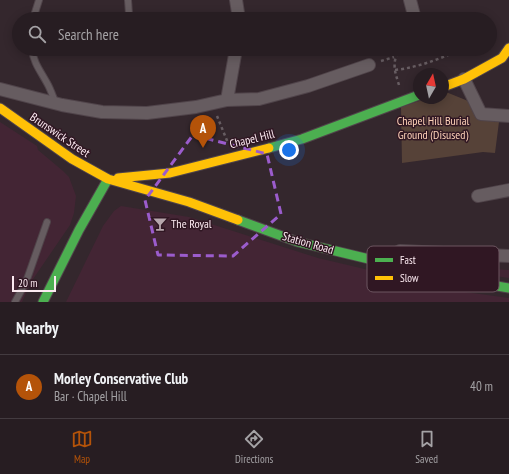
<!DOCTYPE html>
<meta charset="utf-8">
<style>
:root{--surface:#271d22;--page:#332a2f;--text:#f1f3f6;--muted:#a4a2a5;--line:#433b40;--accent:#b45309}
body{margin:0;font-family:"PT Sans Narrow",sans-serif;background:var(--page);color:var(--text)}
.compass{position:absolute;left:413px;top:68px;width:36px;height:36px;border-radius:50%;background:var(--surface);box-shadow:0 2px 10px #0003;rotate:9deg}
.scale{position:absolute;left:12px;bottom:10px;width:44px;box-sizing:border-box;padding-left:4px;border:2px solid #fceaf1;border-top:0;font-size:11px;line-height:14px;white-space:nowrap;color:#fceaf1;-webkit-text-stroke:3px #301723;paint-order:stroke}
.you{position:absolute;left:289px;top:150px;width:14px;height:14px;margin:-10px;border:3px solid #fff;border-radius:50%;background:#1a73e8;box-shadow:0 0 0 6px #1a73e833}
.badge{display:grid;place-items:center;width:26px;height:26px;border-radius:50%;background:var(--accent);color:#fff;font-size:13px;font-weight:700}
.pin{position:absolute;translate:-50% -33px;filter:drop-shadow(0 1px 2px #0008)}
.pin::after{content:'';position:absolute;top:21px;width:14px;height:12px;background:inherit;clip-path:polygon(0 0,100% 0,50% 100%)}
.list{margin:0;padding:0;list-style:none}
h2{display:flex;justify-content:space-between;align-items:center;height:52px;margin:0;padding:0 16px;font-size:17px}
h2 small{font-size:13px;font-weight:400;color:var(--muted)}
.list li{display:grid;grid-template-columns:26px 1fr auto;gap:12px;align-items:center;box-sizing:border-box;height:64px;padding:0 16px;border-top:1px solid var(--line)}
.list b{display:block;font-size:15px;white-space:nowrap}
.list p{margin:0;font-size:13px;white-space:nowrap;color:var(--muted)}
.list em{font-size:13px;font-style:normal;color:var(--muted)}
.icon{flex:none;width:22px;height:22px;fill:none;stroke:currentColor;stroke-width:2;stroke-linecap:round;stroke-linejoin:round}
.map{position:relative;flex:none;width:509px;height:302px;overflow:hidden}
.search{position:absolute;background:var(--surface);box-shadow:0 2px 10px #0003;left:12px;right:12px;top:12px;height:44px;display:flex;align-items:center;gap:10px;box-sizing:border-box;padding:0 14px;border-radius:22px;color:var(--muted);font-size:15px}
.sheet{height:116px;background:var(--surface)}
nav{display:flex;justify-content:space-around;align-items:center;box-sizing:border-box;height:56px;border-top:1px solid var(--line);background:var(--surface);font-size:11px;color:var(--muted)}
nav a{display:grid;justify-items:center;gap:2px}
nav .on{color:var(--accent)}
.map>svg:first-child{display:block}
.built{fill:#432534}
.green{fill:#564238}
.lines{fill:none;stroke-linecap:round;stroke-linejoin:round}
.lane-casing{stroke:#50444a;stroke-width:8}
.street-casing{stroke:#50444a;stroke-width:14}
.fast-casing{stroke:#50444a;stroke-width:11}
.slow-casing{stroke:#50444a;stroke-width:11}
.path{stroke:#675d62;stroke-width:2.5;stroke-dasharray:3 3;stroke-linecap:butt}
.lane{stroke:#665c60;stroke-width:6}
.street{stroke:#665c60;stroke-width:12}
.fast{stroke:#4caf50;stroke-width:9}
.slow{stroke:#ffc107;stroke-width:9}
.marked{fill:none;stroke:#9b5ccc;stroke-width:3;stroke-dasharray:8 5;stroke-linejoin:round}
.labels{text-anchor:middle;stroke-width:3;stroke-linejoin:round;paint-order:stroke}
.park-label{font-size:12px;fill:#fed2b8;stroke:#301723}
.street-label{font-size:12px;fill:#fceaf1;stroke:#301723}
.poi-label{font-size:12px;fill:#fceaf1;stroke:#301723;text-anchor:start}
.key{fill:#301723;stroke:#6d5661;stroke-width:1}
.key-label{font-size:11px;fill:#fceaf1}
</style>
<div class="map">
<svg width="509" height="302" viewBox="0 0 509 302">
<rect width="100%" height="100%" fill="#34272d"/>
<!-- built -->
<path class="built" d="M 0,122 L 37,146 L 38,150 L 63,171 L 69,177 L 76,196 L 74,213 L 70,225 L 31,282 L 22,302 L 0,302 Z
M 121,206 L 189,217 L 318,258 L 458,291 L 509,298 L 509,302 L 66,302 L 103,226 L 114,211 Z
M 445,266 L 509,270 L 509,278 L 446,269 Z"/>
<!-- green -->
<path class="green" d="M 446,92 L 500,114 L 495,153 L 483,152 L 402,163 L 401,107 L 428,98 L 443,98 L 443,93 Z"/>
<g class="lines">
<defs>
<path id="lane" d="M 33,19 L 39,0
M 113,19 L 123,18 L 129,14 L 128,0
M 32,49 C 33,62 41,72 47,83 C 51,90 53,97 56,104
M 15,302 L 26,282 L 47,222"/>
<path id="street" d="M 236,0 L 239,19
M 410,0 L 415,19
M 464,79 L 481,114 L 509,116
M 0,89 L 62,105 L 102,112 L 147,113 L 196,107 L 227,100 L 259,99 L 308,86 L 369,65
M 227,100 L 236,49
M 478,196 L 509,190
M 389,264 L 393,255 L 400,251 L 509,256"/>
<path id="fast" d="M 269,148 L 302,139 L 419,95
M 238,220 L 298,242 L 444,277 L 509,288
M 43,302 L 79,230 L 108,179"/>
<path id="slow" d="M 443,87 L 464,79 L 502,58 L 509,48
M 0,108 L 72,159 L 108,179 L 189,202 L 238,220
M 118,178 L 170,173 L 269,148"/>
</defs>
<!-- lane casing -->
<use href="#lane" class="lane-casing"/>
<!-- street casing -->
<use href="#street" class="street-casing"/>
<!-- fast casing -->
<use href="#fast" class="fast-casing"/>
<!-- slow casing -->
<use href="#slow" class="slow-casing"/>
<!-- path -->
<path class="path" d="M 381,61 L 394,57
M 395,70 C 420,67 439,59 462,49
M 399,85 C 395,72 391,62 400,49
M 217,116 L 228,143"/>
<!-- lane -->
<use href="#lane" class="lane"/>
<!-- street -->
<use href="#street" class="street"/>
<!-- fast -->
<use href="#fast" class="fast"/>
<!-- slow -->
<use href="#slow" class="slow"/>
</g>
<!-- marked area -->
<path class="marked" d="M 193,135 L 267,154 L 281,214 L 233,256 L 158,255 L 145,200 Z"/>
<!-- icons -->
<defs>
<symbol id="bar-bare" viewBox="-9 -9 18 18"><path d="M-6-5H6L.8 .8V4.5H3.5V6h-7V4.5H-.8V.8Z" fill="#b6a6ac" stroke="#301723" stroke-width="2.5" paint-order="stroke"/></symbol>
</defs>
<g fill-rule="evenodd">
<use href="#bar-bare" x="150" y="214" width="20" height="20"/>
</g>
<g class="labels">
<!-- park labels -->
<g class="park-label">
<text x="433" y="125">Chapel Hill Burial<tspan x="433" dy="14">Ground (Disused)</tspan></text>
</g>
<!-- street labels -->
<g class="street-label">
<text transform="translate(60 135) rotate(34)" y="4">Brunswick Street</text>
<text transform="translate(252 139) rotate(-14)" y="4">Chapel Hill</text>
<text transform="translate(308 243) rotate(16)" y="4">Station Road</text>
</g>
<!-- poi labels -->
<g class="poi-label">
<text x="171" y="228">The Royal</text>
</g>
</g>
<!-- legend -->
<rect x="367" y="246" width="132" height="46" rx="6" class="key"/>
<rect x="375" y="258" width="18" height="4" fill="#4caf50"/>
<rect x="375" y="276" width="18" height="4" fill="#ffc107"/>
<g class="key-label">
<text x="400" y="264">Fast</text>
<text x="400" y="282">Slow</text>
</g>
</svg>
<svg class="compass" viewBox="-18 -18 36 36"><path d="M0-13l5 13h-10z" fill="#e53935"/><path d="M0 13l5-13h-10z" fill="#a4a2a5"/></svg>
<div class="scale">20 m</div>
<div class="you"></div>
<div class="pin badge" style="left:203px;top:148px">A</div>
<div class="search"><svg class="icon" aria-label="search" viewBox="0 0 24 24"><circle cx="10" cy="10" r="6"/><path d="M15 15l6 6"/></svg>Search here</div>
</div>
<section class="sheet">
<h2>Nearby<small></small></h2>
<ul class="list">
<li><span class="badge">A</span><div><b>Morley Conservative Club</b><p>Bar · Chapel Hill</p></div><em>40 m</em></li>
</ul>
</section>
<nav>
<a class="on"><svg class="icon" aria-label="map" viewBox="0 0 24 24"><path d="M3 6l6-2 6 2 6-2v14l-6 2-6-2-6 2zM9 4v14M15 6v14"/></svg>Map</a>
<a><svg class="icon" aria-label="directions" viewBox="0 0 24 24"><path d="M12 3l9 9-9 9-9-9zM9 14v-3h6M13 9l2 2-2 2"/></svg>Directions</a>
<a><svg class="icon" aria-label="saved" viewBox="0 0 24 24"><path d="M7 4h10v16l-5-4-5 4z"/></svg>Saved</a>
</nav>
